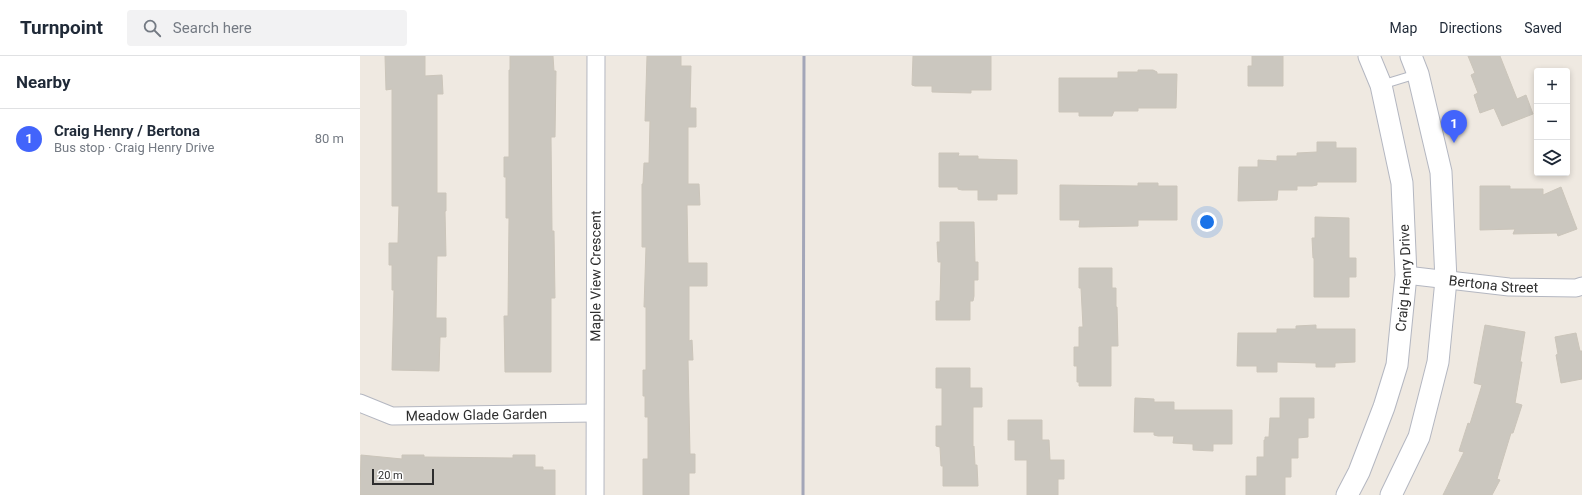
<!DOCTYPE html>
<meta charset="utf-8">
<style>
:root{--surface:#fff;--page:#f2f2f3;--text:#1f2937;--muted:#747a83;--line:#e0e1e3;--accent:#4264fb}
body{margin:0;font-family:Roboto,sans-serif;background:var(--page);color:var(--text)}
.controls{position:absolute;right:12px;top:12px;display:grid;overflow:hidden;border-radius:4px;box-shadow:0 2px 6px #0003}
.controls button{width:36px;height:36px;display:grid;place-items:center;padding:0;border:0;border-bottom:1px solid var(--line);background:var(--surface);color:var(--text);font:20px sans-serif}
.scale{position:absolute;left:12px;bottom:10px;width:62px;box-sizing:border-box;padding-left:4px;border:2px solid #2e2e2e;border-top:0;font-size:11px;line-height:14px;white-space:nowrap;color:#2e2e2e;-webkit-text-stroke:3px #fff;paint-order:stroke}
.you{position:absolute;left:847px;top:166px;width:14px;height:14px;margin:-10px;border:3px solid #fff;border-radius:50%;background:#1a73e8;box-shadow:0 0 0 6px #1a73e833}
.badge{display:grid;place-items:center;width:26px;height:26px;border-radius:50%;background:var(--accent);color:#fff;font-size:13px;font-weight:700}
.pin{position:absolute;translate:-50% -33px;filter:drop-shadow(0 1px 2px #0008)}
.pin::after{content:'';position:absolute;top:21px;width:14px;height:12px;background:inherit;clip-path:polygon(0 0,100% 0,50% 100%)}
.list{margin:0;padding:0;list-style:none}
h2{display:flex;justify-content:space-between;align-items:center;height:52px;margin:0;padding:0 16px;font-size:17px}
h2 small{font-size:13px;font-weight:400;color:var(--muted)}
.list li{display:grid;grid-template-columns:26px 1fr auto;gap:12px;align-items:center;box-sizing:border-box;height:60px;padding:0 16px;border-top:1px solid var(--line)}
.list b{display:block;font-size:15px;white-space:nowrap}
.list p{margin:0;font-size:13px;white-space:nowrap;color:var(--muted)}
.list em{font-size:13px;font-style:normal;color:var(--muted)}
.icon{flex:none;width:22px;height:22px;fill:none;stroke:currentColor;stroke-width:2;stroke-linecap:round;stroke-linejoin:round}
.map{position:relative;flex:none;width:1222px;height:439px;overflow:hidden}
header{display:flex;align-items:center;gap:24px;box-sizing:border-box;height:56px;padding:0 20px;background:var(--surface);border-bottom:1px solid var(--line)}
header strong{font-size:19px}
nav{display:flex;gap:22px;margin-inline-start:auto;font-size:14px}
.search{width:280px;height:36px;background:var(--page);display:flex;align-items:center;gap:10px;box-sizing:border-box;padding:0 14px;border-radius:4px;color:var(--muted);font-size:15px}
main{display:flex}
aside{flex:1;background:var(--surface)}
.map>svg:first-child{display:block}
.building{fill:#cbc7bf;stroke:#cbc5ba}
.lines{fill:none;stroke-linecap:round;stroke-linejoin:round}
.service-casing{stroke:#b4b7c1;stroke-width:10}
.minor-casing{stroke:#b4b7c1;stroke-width:19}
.tertiary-casing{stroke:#b4b7c1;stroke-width:23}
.service{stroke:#fff;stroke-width:8}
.minor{stroke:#fff;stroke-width:17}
.tertiary{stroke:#fff;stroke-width:21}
.rail{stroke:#a3a6b8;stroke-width:3}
.labels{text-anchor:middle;stroke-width:4;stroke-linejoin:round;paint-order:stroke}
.street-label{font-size:14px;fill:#2e2e2e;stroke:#fff}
</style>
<header>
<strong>Turnpoint</strong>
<div class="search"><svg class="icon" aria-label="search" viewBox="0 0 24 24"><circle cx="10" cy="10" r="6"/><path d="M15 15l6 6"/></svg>Search here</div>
<nav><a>Map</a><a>Directions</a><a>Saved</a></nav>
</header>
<main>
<aside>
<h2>Nearby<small></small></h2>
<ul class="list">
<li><span class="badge">1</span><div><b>Craig Henry / Bertona</b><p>Bus stop · Craig Henry Drive</p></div><em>80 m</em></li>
</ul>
</aside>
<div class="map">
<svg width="1222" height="439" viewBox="0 0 1222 439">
<rect width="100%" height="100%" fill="#efe9e1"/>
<!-- building -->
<path class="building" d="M 25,0 L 65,0 L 65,20 L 82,19 L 83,38 L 77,38 L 77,137 L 86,137 L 86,155 L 85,155 L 86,200 L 77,200 L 76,262 L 86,262 L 86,281 L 80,281 L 79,315 L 32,314 L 34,234 L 32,234 L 32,209 L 29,209 L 29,187 L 38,187 L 39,150 L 32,150 L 32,33 L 26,34 Z
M 150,0 L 193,0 L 194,15 L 196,15 L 195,81 L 191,81 L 192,175 L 194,175 L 195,242 L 191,242 L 191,316 L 145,316 L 144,260 L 148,260 L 149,162 L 146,162 L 146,121 L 144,121 L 144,101 L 149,101 L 149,14 L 150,14 Z
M 287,0 L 321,0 L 321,10 L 331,10 L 330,52 L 336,52 L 336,71 L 328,71 L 328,128 L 339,128 L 340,149 L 327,149 L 328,207 L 347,207 L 347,230 L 329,230 L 329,285 L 332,284 L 333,304 L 328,304 L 330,398 L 335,398 L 335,417 L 329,417 L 329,439 L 283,439 L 283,403 L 288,403 L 288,361 L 285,361 L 285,340 L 283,340 L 283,314 L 286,314 L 286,251 L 284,251 L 286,191 L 282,191 L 282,128 L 283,128 L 284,107 L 289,107 L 290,65 L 285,65 Z
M 553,0 L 631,0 L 631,34 L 611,34 L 611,37 L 572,36 L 572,30 L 555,30 L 552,29 Z
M 892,0 L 923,0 L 923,30 L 888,30 L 888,10 L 892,10 Z
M 1108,0 L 1140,0 L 1157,43 L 1166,39 L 1173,58 L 1142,70 L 1134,52 L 1120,57 L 1114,39 L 1118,37 L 1111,19 L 1115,17 Z
M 778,14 L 793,14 L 797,16 L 797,18 L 817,18 L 816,52 L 778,52 L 778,55 L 754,55 L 752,60 L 719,60 L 719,56 L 699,56 L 699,22 L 758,22 L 758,16 L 778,16 Z
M 957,86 L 976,86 L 976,92 L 996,92 L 996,126 L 957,126 L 957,129 L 952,130 L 937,130 L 937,134 L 918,134 L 917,144 L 878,145 L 879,111 L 898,111 L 898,104 L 917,105 L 917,100 L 937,100 L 937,97 L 957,96 Z
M 579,97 L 599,97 L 598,100 L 618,100 L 618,103 L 657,104 L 657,138 L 637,138 L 637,144 L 618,144 L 618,134 L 602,134 L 598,133 L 598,131 L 579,131 Z
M 778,127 L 798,127 L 798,130 L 817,130 L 817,164 L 778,164 L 778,170 L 724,171 L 719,171 L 720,164 L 700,164 L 700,129 L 778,130 Z
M 1120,130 L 1150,130 L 1150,133 L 1183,133 L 1183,139 L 1201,131 L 1217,173 L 1198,180 L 1197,177 L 1153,178 L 1155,173 L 1120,174 Z
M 955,161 L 989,162 L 989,202 L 996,202 L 996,221 L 989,221 L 989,241 L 954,241 L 954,202 L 953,202 L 952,182 L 955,182 Z
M 580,166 L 614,166 L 615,206 L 618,206 L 618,224 L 614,224 L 614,240 L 613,245 L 610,245 L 610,264 L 576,264 L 576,245 L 580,245 L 581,206 L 578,206 L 577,186 L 580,186 Z
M 719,212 L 752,212 L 752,232 L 756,232 L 756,251 L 757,251 L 758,290 L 751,290 L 751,330 L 719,330 L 719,326 L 717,326 L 717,310 L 714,310 L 714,291 L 719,291 L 719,271 L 723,271 L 721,232 L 719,232 Z
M 956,269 L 956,273 L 995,273 L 995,306 L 975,307 L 975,311 L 956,311 L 956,307 L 917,306 L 917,316 L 897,316 L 897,310 L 877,310 L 878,277 L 917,277 L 917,273 L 936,273 L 936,270 Z
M 1125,269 L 1165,276 L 1160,306 L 1162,306 L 1155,347 L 1162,349 L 1153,377 L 1151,377 L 1137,423 L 1140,424 L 1132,439 L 1083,439 L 1104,396 L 1099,395 L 1108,367 L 1110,368 L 1122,329 L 1114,327 Z
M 1216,277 L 1220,295 L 1222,295 L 1222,323 L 1201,327 L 1196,299 L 1198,298 L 1195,281 Z
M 576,312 L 610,312 L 610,332 L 622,332 L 622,351 L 613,351 L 613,391 L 614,390 L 615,409 L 617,409 L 618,430 L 583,430 L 583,410 L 581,410 L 580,391 L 576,390 L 576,370 L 582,370 L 582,332 L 576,332 Z
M 775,342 L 794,343 L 794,346 L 814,346 L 814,354 L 872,354 L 872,388 L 853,388 L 853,395 L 833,394 L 833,388 L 813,387 L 814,380 L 798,380 L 794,379 L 794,376 L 774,376 Z
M 920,342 L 954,342 L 954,362 L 948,362 L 948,381 L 938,382 L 938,402 L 931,402 L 931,421 L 925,421 L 925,439 L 886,439 L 886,420 L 897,420 L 897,401 L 904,401 L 904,384 L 905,384 L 905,381 L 909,381 L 910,362 L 920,362 Z
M 648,364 L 682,364 L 682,384 L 689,384 L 690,404 L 704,404 L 704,423 L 698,423 L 698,439 L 667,439 L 667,404 L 655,404 L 655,384 L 648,384 Z
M 1,399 L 42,403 L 42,399 L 64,399 L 64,401 L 153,402 L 153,399 L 175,399 L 175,411 L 183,411 L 183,414 L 195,414 L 195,439 L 0,439 Z"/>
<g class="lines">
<defs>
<path id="service" d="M 1021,29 L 1057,18"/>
<g id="minor">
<path id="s1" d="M 1046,219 L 1149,231 L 1216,232 L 1222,230"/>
<path id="s2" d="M 0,347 L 32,360 L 234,357"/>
<path id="s3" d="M 235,439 L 236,0"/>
</g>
<g id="tertiary">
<path id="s4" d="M 987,439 L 999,416 L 1024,351 L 1037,309 L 1046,219 L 1042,127 L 1021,29 L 1009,0"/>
<path d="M 1031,439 L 1059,381 L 1078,306 L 1086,224 L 1081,116 L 1058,18 L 1051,0"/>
</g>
</defs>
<!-- service casing -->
<use href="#service" class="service-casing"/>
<!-- minor casing -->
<use href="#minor" class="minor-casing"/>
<!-- tertiary casing -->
<use href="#tertiary" class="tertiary-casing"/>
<!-- service -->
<use href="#service" class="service"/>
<!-- minor -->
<use href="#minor" class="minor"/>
<!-- tertiary -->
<use href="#tertiary" class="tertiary"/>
<!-- rail -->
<path class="rail" d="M 443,439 L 444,0"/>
</g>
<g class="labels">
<!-- street labels -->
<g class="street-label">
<text dy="5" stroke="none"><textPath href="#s3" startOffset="219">Maple View Crescent</textPath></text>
<text dy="5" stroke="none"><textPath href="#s4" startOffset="227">Craig Henry Drive</textPath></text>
<text dy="5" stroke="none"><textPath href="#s1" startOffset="88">Bertona Street</textPath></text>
<text dy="5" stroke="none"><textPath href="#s2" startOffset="119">Meadow Glade Garden</textPath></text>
</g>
</g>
</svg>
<div class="controls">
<button>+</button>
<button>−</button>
<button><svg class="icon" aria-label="layers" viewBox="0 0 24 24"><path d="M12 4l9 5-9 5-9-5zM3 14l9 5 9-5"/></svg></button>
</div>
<div class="scale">20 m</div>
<div class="you"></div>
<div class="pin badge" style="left:1094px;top:87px">1</div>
</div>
</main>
